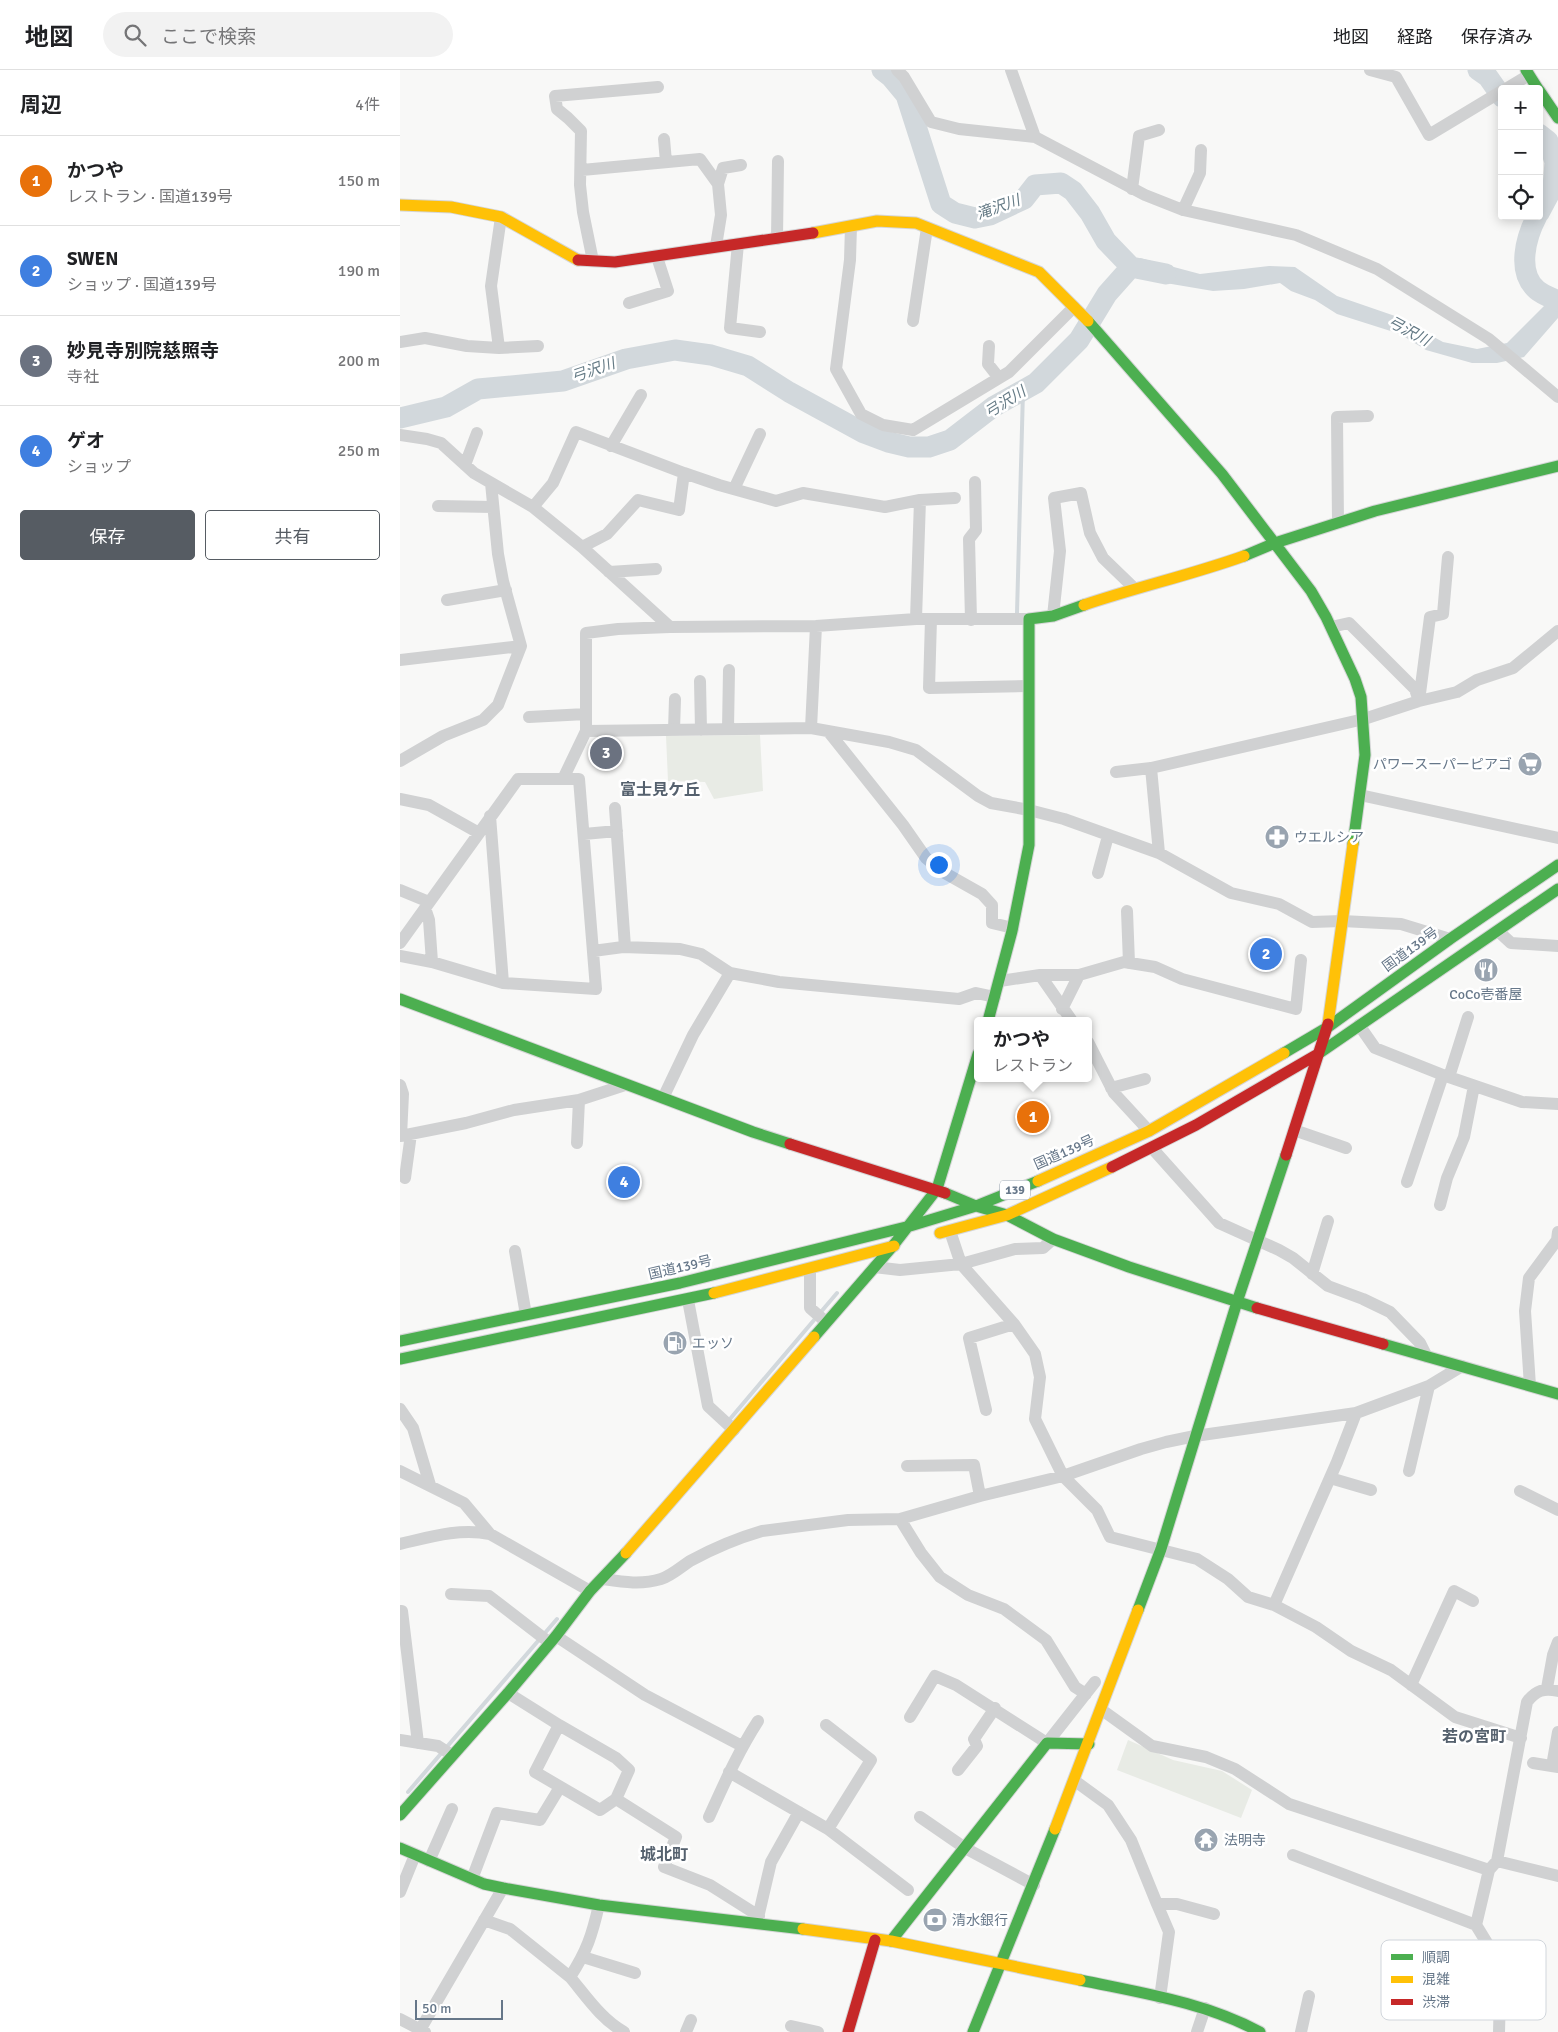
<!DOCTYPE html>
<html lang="ja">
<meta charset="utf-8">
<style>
:root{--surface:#fff;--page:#f2f2f2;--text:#202124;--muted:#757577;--line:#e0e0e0;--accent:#565c63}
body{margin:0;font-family:Signika,"Noto Sans JP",sans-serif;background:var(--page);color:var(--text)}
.controls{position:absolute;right:15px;top:15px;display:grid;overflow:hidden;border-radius:5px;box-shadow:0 2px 12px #0003}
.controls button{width:45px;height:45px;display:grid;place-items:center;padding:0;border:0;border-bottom:1px solid var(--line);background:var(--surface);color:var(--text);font:25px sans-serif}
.scale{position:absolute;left:15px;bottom:12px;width:88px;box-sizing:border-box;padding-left:5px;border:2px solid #667789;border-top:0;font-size:14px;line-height:18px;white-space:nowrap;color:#667789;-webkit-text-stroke:4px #fff;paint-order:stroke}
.you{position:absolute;left:538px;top:794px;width:18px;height:18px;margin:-12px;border:4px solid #fff;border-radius:50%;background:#1a73e8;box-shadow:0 0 0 8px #1a73e833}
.badge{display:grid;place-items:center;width:32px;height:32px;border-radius:50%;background:var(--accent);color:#fff;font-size:16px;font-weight:700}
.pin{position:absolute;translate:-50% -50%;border:2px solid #fff;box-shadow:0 1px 5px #0006}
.popup{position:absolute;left:574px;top:947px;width:118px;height:65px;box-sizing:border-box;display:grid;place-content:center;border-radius:5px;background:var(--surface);filter:drop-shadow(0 1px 4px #0005);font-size:16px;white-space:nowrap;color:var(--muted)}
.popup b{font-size:19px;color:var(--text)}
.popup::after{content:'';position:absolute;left:50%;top:100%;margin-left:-10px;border:10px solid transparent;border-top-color:var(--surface)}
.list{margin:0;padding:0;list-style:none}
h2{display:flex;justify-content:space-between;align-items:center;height:65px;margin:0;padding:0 20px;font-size:21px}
h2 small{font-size:16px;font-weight:400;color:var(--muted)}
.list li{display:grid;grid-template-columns:32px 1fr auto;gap:15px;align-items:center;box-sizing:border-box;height:90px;padding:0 20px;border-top:1px solid var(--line)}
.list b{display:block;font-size:19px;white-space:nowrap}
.list p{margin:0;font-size:16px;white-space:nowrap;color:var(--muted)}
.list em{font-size:16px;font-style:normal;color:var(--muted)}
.actions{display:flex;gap:10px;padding:15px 20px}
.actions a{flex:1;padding:11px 0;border:1px solid var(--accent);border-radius:5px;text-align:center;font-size:18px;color:var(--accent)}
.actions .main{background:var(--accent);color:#fff}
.icon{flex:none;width:28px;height:28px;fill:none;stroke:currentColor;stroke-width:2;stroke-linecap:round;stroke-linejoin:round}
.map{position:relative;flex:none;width:1158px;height:1962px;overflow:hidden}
header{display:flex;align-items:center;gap:30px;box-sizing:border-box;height:70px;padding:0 25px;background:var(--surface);border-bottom:1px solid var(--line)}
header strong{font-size:24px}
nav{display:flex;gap:28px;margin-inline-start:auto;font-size:18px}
.search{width:350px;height:45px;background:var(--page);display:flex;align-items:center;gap:12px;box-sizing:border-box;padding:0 18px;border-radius:28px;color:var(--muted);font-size:19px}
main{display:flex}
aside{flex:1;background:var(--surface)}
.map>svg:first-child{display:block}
.green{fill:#e8ebe5}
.water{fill:#d2d8dc}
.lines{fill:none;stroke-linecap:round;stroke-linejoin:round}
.stream{stroke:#d2d8dc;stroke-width:4}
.river{stroke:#d2d8dc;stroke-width:21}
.fast-casing{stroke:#d5d6d7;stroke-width:13}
.slow-casing{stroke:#d5d6d7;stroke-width:13}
.jam-casing{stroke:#d5d6d7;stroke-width:13}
.street{stroke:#d0d1d2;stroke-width:12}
.fast{stroke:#4caf50;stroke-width:11}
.slow{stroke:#ffc107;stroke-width:11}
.jam{stroke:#c62828;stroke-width:11}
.labels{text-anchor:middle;stroke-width:5;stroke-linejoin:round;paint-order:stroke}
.shield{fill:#fff;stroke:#94a0ac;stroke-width:1}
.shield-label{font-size:12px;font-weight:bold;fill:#667789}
.poi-label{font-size:14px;fill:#667789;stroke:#fff;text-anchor:start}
.street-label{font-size:14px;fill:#667789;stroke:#fff}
.water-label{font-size:15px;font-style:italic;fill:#637984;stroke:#fff}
.quarter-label{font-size:16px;font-weight:bold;fill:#55616e;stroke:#fff}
.key{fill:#fff;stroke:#d1d6dc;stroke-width:1}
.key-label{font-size:14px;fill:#667789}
</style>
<header>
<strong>地図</strong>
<div class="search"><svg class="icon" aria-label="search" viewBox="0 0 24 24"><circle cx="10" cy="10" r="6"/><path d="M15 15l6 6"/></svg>ここで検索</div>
<nav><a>地図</a><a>経路</a><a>保存済み</a></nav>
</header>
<main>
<aside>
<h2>周辺<small>4件</small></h2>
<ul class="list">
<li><span class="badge" style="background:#e8710a">1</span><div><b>かつや</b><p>レストラン · 国道139号</p></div><em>150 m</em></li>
<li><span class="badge" style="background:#3f7fe0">2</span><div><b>SWEN</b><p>ショップ · 国道139号</p></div><em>190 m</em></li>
<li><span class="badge" style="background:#6b7280">3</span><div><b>妙見寺別院慈照寺</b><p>寺社</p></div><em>200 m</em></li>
<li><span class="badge" style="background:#3f7fe0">4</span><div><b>ゲオ</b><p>ショップ</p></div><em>250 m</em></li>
</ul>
<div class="actions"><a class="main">保存</a><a>共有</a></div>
</aside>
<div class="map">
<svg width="1158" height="1962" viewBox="0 0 1158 1962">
<rect width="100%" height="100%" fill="#f8f8f7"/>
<!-- green -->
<path class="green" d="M 360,665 L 363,721 L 314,729 L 305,712 L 268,711 L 266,666 Z
M 728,1670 L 773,1690 L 822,1701 L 852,1720 L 841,1748 L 717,1700 Z"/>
<!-- water -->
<path class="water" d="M 740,188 L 800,204 L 869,196 L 895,197 L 937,226 L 995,246 L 1043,272 L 1077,279 L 1107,273 L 1158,222 L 1158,248 L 1124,287 L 1097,293 L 1072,293 L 1026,280 L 1000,264 L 937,244 L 915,230 L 891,221 L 880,213 L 844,219 L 813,221 L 736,208 Z"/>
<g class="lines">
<!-- stream -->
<path class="stream" d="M 617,543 L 623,321
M 330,1349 L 437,1223
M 8,1722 L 157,1549"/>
<!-- river -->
<path class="river" d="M 482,0 L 491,7 L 506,25 L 541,134 L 555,143 L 575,148 L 590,145 L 624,129 L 635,115 L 661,113 L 673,121 L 690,143 L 706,171 L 731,197
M 1078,0 L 1088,7 L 1102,27
M 1139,64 L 1148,71 L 1155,92 L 1153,117 L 1139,143
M 1137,146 C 1126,167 1116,202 1137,220 C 1143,225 1152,228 1158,231
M 0,348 L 46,337 L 78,319 L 163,311 L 226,289 L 275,280 L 311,285 L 348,296 L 389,322 L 464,363 L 488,372 L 509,377 L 529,377 L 550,370 L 593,337 L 636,313 L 679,270 L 707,224 L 731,197 L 766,204"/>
<defs>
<path id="fast" d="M 1126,0 L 1138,19
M 1139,20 L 1158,48
M 688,251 L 822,404 L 911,521 L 926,547 L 955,609 L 961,627 L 965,685 L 953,774
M 844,486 L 875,473 L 975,441 L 1158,396
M 0,929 L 353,1062 L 390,1074
M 588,951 L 612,861 L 629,775 L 629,549 L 653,546 L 684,535
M 884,983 L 928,957 L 1050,869 L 1158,795
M 918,984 L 1158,819
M 545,1123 L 576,1136 L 607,1145 L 653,1169 L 729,1197 L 857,1238
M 414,1267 L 492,1177 L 537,1119 L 578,984
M 0,1271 L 280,1213 L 510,1156 L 576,1136 L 638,1111
M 983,1274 L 1158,1324
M 0,1289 L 314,1223
M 738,1540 L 761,1479 L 837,1232 L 886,1085
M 0,1745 L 108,1623 L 156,1566 L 190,1521 L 226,1483
M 0,1778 L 84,1814 L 103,1818 L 199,1835 L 403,1859
M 491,1871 L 647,1673 L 689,1674
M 680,1910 C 741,1923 804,1932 860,1962
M 573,1962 L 655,1759"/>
<path id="slow" d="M 0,135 L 51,137 L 101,147 L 178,190
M 413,163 L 477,151 L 516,153 L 639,202 L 688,251
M 684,535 C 737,517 791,505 844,486
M 928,954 L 953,774
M 638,1111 L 749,1061 L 884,983
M 540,1163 L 607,1145 L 712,1097
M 314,1223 L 494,1176
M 226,1483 L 414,1267
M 655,1759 L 738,1540
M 403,1859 L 491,1871 L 680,1910"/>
<path id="jam" d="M 178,190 L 215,192 L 413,163
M 390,1074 L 545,1123
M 886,1085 L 928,954
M 712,1097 L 796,1055 L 918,984
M 857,1238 L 983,1274
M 448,1962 L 475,1870"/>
</defs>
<!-- fast casing -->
<use href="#fast" class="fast-casing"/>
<!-- slow casing -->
<use href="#slow" class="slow-casing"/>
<!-- jam casing -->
<use href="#jam" class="jam-casing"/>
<!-- street -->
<path class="street" d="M 497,0 L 504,7 L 531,52 L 559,59 L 635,67
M 611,0 L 635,67 L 745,125 L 783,140 L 896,165 L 977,199 L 1089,269 L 1158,327
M 970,0 L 996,7 L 1029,65 L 1102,21
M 1106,19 L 1129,5
M 264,69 L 266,92
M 182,100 L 300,89 L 318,114 L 321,145 L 316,176
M 318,114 L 323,98 L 341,95
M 732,119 L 739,66 L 759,60
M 783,140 L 800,103 L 801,80
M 451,156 L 450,190 L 436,299 L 461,344 L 483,355 L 513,360 L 609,302 L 674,237
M 377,169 L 378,91
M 338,174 L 330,258 L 360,262
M 193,191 L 183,142 L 180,115 L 181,61 L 168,48 L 157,39 L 155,26 L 258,17
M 229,233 L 268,221 L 257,187
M 513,251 L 527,158
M 0,272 L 25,268 L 67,276 L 99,278 L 138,276
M 589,276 L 588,294 L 599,308
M 99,278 L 91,216 L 101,147
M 0,365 L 27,369 L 41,373 L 74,403 L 133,437 L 182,477 L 270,557
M 211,376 L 241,325
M 65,395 L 77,363
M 334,419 L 360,364
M 38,436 L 93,437
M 133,437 L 153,413 L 176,362 L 284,403
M 938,452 L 937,347 L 968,346
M 182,477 L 207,464 L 238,430 L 279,440 L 284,403 L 319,415 L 376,431 L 403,423 L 485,437 L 520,430 L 555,428
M 209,502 L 256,499
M 47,530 L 106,520
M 653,546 L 660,481 L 654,428 L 681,423 L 690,463 L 703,488 L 734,518
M 516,549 L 520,430
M 531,549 L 529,618 L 628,616
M 571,550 L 569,469 L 576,460 L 575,412
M 931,557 L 949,553 L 1015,619 L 1019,631
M 0,590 L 121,576
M 300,611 L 301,660
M 1019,631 L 1030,547 L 1043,544 L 1048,487
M 186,644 L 186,563 L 218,559 L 270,557 L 416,556 L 516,549 L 629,549
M 129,647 L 186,644 L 186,661 L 163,709
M 411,658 L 416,556
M 328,659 L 329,600
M 274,660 L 275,629
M 186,661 L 411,658 L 489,672 L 516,680 L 578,726 L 591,733 L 629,740 L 664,749 L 759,783 L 831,823 L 879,834 L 912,852 L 942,851 L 1001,854 L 1050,869
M 428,661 L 503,755 L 526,788 L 543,802 L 582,824 L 592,835 L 592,853 L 613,858
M 0,691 L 43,666 L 83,650 L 98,635 L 121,576 L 103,511 L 98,484 L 91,413
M 751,698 L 759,783
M 716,702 L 751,698 L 964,649 L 1019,631 L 1057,622 L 1077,610 L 1113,598 L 1158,561
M 960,725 L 1158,768
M 0,729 L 29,735 L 79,763
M 215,738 L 225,877
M 90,746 L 103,913
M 184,764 L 217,761
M 698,803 L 708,766
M 0,820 L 29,832
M 25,838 L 29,850 L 32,892
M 727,841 L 729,893
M 1098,861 L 1111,873 L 1158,876
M 0,873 L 118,709 L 179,709 L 196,919 L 103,913 L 32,892 L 0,886
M 193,881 L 223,877 L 280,879 L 301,884 L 330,903 L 379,912 L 559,929 L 576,923 L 595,927
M 640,905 L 672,951
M 600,911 L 640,905 L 679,905 L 724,892 L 755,897 L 782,909 L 896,939 L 901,890
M 662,939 L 679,905
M 959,955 L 975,978 L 1043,1005 L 1122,1032 L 1158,1034
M 688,972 L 714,1023 L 749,1061
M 1049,1007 L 1068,947
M 0,1015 L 3,1024 L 1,1066
M 711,1018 L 745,1009
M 263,1028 L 293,965 L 330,903
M 894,1060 L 946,1078
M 0,1066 L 66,1053 L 114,1040 L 179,1030 L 225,1015
M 177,1073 L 179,1030
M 752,1078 L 819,1153 L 879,1180 L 893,1188 L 928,1216 L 963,1229 L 990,1242 L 1020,1273 L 1027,1287
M 5,1108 L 11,1064
M 1007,1112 L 1043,1005
M 1040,1135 L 1047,1108 L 1064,1067 L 1074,1016
M 550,1161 L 561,1194 L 614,1254 L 635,1284 L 640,1307 L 635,1349 L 663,1406 L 697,1440 L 710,1467 L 797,1489 L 828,1509 L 848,1527 L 874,1535 L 916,1557 L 951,1581 L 991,1600 L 1055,1647 L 1121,1668
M 115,1181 L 126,1245
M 474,1197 L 500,1200 L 561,1194 L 615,1179 L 643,1178 L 653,1169
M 410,1200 L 410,1238 L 426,1252
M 912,1204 L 928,1151
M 288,1230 L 308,1336 L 334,1360
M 1130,1316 L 1125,1241 L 1129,1208 L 1157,1170 L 1158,1162
M 0,1339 L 13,1358 L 30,1415
M 586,1340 L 569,1268 L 614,1254
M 507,1396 L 574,1395 L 580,1426
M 0,1401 L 64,1433 L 90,1464 L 190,1521
M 1009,1401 L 1029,1316
M 930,1408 L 971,1420
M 1120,1421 L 1158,1440
M 500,1449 L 521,1483 L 540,1507 L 568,1525 L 604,1539 L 646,1570 L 675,1617 L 686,1624
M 0,1474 C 30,1467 59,1458 90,1464
M 203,1509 C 223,1512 241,1515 261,1509 C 271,1506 281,1497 290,1491 C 312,1479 338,1468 362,1461 L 448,1450 L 500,1449 L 580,1426 L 663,1406 L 741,1379 L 766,1372 L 795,1366 L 956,1343 L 1029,1316 L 1062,1296
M 51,1524 L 89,1526 L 150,1573
M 874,1535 L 937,1392 L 956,1343
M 0,1541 L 2,1541 L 18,1673
M 156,1566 L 245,1625 L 342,1676
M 1011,1615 L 1054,1521 L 1073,1531
M 1147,1618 L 1153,1585 L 1158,1572
M 108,1623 L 159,1655 L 135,1702 L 200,1740 L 216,1729 L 229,1700 L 216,1688 L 159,1655
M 702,1640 L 752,1676 L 806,1687 L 835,1699 L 889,1734 L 1089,1800
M 510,1647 L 535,1606 L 556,1615 L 647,1673 L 695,1612
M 426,1655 L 471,1690 L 428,1759
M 0,1670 L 38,1676 L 52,1685
M 1133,1693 L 1158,1697
M 1152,1696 L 1158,1662
M 558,1700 L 577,1676 L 574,1669 L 595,1638
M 329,1702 L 428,1759 L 508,1820
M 675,1711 L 708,1735 L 731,1770 L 757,1834 L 777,1834 L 814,1844
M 216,1729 L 276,1767 L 264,1797 L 310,1815 L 359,1846
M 309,1747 C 324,1714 338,1682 358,1651
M 520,1747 L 565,1778 L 634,1815
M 893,1785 L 1076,1855
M 29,1791 L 52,1739
M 1097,1791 L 1158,1806
M 72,1809 L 97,1743 L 140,1750 L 160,1717
M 0,1822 L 15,1785
M 757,1834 L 769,1862 L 760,1928
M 84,1850 L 110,1859 L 170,1907 C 187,1881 192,1865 199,1835
M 357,1852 L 371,1792 L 399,1742
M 183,1887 L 235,1903
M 170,1907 C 186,1926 201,1949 224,1962
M 0,1949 L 25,1962
M 391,1956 L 418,1962
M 20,1960 L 103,1818
M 286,1962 L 291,1950
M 797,1962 L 805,1938
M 901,1962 L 909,1926
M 1099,1962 L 1100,1925 L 1098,1891 L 1076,1855 L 1089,1800 L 1097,1791 L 1127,1632 C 1136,1620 1144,1618 1158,1621"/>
<!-- fast -->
<use href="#fast" class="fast"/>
<!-- slow -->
<use href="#slow" class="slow"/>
<!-- jam -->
<use href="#jam" class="jam"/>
</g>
<!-- icons -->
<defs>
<symbol id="supermarket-disc" viewBox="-11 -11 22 22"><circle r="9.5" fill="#99a4b0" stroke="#fff"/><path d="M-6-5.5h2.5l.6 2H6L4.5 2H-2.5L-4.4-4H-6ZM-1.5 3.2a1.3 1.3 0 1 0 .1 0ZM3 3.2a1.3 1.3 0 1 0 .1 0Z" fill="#fff"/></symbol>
<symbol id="pharmacy-disc" viewBox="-11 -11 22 22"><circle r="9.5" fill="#99a4b0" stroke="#fff"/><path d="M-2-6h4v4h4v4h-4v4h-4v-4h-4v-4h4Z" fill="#fff"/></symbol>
<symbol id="restaurant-disc" viewBox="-11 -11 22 22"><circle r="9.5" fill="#99a4b0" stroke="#fff"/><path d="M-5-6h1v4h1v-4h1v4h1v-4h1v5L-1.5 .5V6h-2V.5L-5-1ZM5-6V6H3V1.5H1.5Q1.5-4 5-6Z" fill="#fff"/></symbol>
<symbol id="fuel-disc" viewBox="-11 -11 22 22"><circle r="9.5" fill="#99a4b0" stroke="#fff"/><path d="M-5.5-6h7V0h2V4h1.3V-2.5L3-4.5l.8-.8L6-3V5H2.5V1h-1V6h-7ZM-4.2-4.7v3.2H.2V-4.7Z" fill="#fff"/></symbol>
<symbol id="temple-disc" viewBox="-11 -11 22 22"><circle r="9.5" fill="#99a4b0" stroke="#fff"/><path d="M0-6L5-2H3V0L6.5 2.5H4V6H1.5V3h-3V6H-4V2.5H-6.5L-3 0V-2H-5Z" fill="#fff"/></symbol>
<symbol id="bank-disc" viewBox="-11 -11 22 22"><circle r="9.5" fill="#99a4b0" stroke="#fff"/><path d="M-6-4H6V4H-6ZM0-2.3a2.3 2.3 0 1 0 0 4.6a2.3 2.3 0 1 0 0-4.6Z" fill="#fff"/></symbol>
</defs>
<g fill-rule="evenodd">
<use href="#supermarket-disc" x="1116" y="680" width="28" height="28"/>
<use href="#pharmacy-disc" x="863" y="753" width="28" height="28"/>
<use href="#restaurant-disc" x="1072" y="886" width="28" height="28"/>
<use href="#fuel-disc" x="261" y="1259" width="28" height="28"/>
<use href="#temple-disc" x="792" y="1756" width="28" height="28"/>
<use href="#bank-disc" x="521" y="1836" width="28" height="28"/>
</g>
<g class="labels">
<!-- shield labels -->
<rect class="shield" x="600" y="1110.5" width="30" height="19" rx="4"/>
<g class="shield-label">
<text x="615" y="1124">139</text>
</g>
<!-- poi labels -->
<g class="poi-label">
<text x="1112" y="699" text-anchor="end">パワースーパーピアゴ</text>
<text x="894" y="772">ウエルシア</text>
<text x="1086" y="929" text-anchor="middle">CoCo壱番屋</text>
<text x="292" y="1278">エッソ</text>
<text x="824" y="1775">法明寺</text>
<text x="552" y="1855">清水銀行</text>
</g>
<!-- street labels -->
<g class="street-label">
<text transform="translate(1010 879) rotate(-36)" y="5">国道139号</text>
<text transform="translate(664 1082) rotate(-24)" y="5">国道139号</text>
<text transform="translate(280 1197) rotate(-13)" y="5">国道139号</text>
</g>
<!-- water labels -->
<g class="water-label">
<text transform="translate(598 137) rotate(-20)" y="5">滝沢川</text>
<text transform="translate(1009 261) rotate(28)" y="5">弓沢川</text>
<text transform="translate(193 300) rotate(-19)" y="5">弓沢川</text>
<text transform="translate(605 332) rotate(-32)" y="5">弓沢川</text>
</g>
<!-- quarter labels -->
<g class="quarter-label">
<text x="260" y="725">富士見ケ丘</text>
<text x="1074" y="1672">若の宮町</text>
<text x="264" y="1790">城北町</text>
</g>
</g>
<!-- legend -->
<rect x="981" y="1870" width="165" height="80" rx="8" class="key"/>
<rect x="991" y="1884" width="22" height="6" fill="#4caf50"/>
<rect x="991" y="1906" width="22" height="7" fill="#ffc107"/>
<rect x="991" y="1929" width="22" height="6" fill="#c62828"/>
<g class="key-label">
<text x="1022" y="1892">順調</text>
<text x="1022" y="1914">混雑</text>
<text x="1022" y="1937">渋滞</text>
</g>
</svg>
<div class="controls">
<button>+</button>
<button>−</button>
<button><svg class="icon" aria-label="locate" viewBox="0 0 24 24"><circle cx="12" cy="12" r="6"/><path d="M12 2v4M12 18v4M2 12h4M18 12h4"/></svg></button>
</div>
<div class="scale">50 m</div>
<div class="you"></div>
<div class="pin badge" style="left:633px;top:1047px;background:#e8710a">1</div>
<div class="popup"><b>かつや</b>レストラン</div>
<div class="pin badge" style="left:866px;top:884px;background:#3f7fe0">2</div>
<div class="pin badge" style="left:206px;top:683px;background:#6b7280">3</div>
<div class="pin badge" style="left:224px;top:1112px;background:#3f7fe0">4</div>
</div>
</main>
